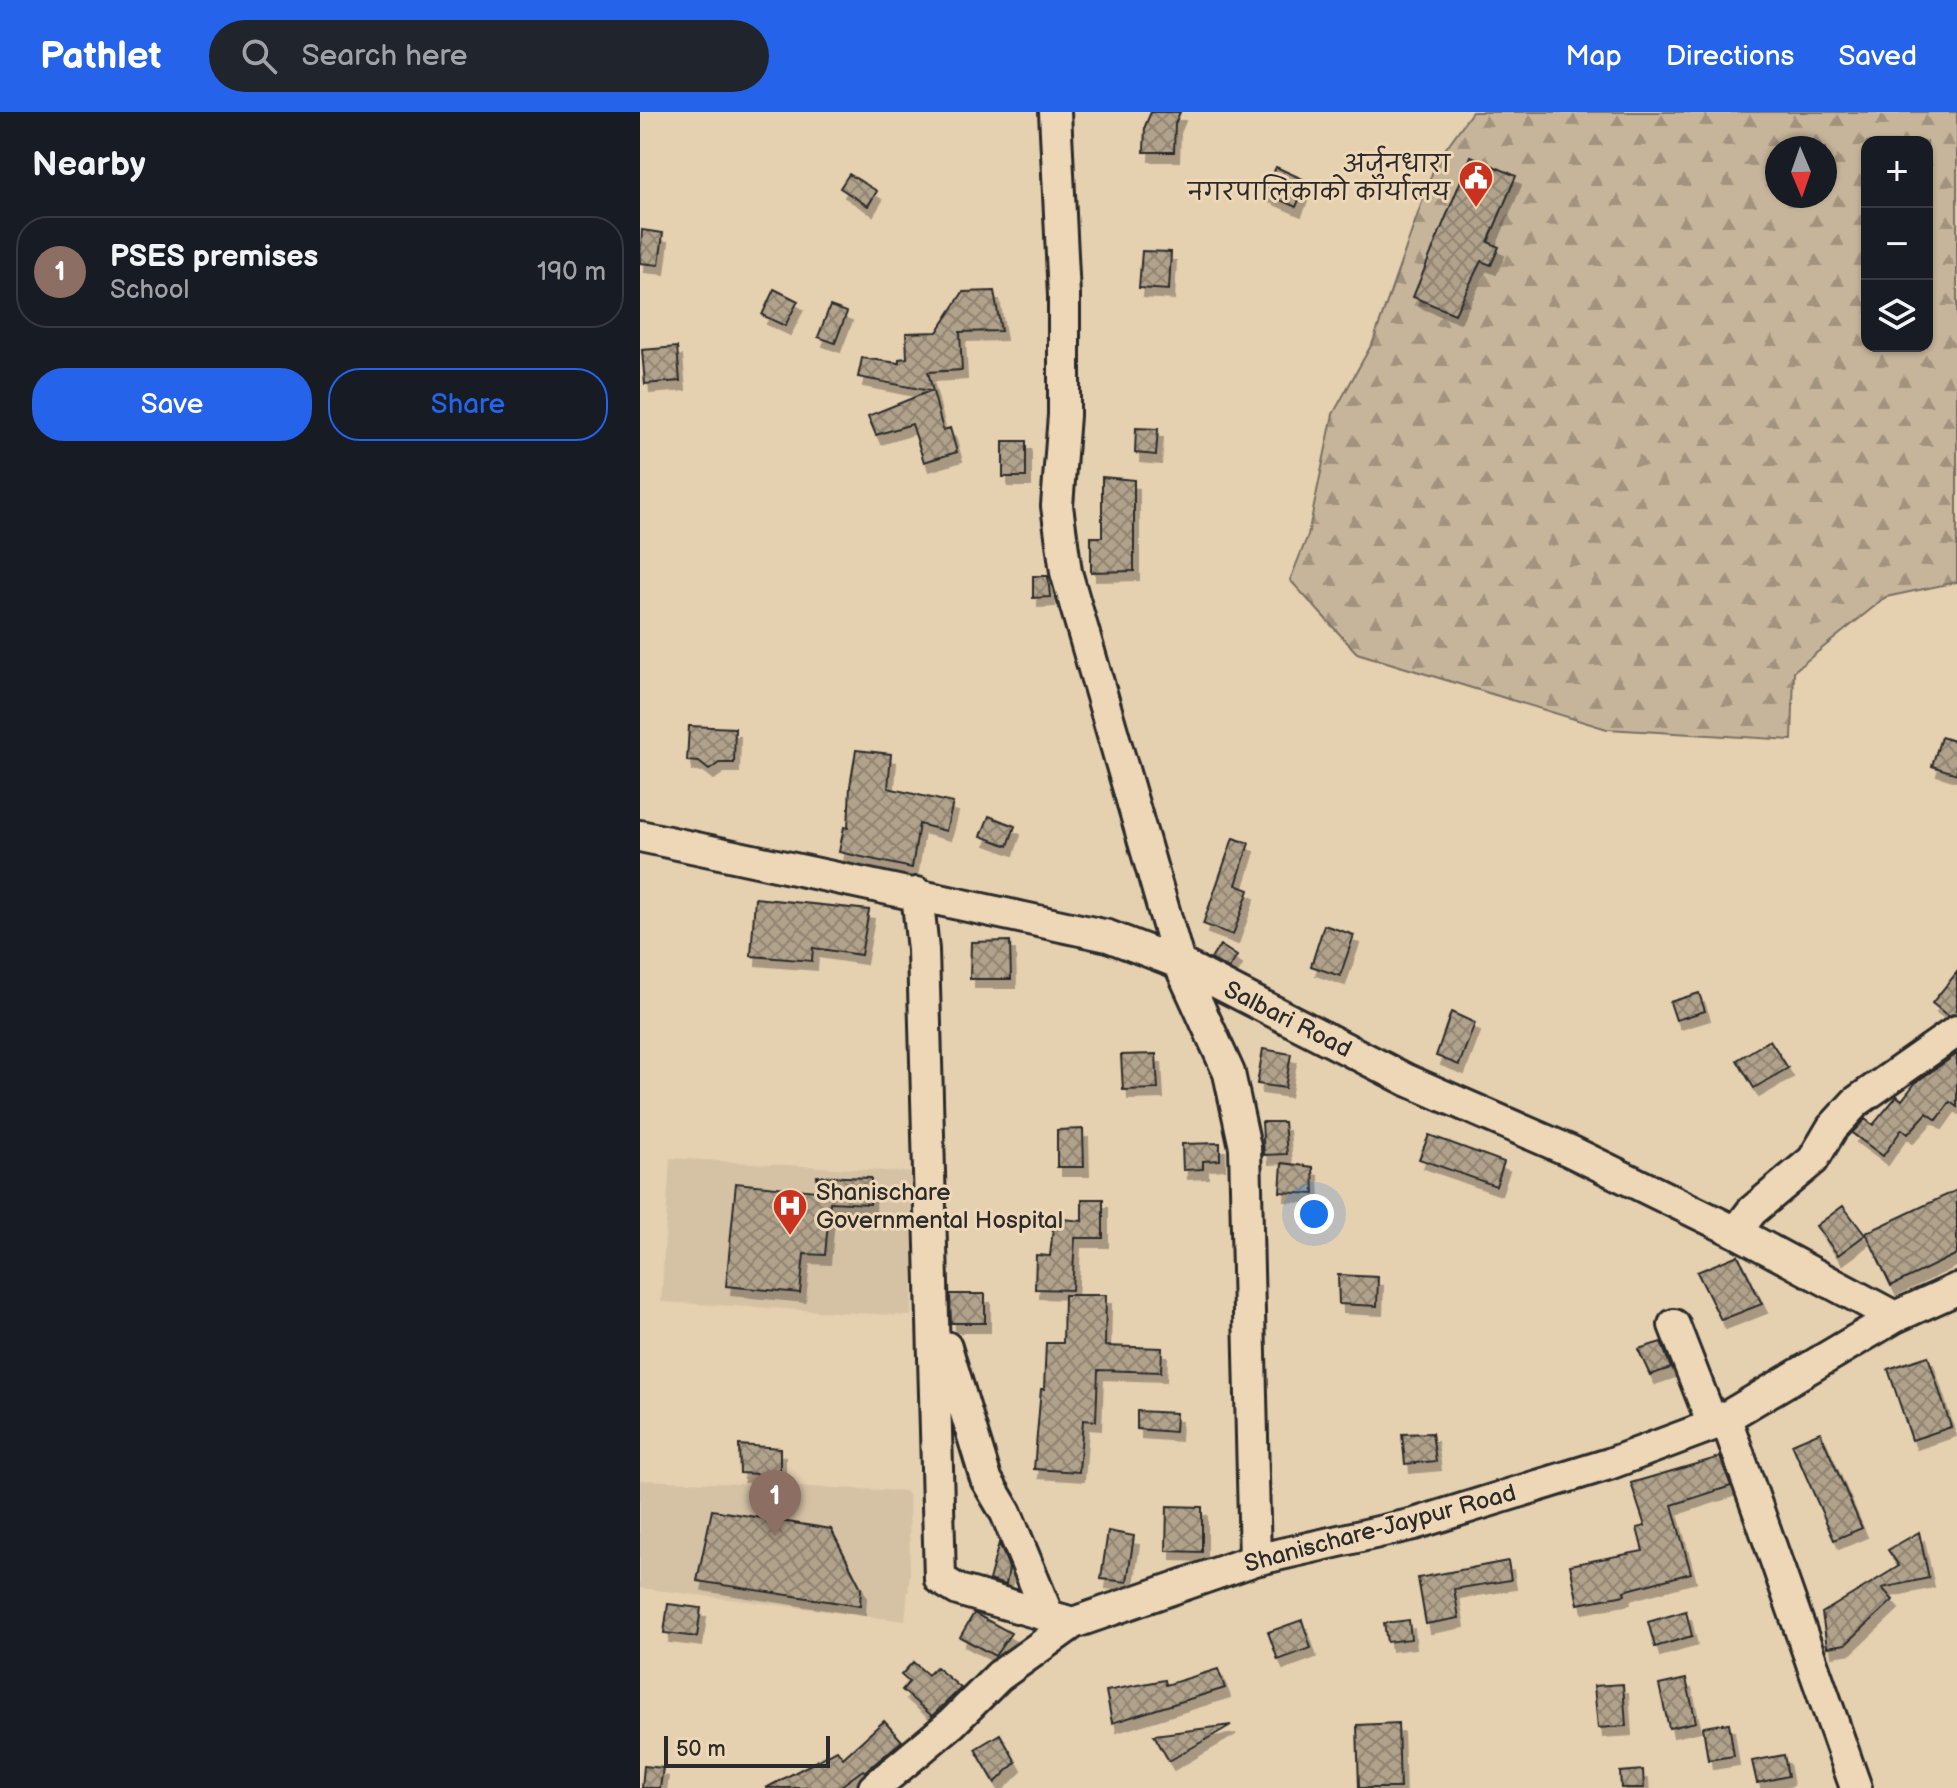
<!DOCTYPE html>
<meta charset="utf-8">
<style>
:root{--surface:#171b24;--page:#20242c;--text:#f1f3f6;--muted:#9ea1a6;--line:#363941;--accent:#2563eb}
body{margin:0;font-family:"Balsamiq Sans","Playpen Sans Deva",sans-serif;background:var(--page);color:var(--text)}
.controls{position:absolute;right:24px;top:24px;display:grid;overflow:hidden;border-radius:16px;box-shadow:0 2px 6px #0004}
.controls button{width:72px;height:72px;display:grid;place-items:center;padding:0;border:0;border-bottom:2px solid var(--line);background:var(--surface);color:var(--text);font:40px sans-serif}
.compass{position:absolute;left:1125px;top:24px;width:72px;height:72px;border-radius:50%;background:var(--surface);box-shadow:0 2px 6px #0004;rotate:178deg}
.scale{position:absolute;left:24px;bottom:20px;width:166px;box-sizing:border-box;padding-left:8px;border:4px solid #2b2b2b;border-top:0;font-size:22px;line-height:28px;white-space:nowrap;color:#2b2b2b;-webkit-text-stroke:6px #edd7b6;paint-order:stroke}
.you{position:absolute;left:674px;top:1102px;width:28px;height:28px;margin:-20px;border:6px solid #fff;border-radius:50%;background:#1a73e8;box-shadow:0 0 0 12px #1a73e833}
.badge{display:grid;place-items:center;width:52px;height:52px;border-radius:50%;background:var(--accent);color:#fff;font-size:26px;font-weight:700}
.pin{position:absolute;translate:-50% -66px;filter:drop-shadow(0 2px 4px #0008)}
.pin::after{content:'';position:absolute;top:42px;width:28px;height:24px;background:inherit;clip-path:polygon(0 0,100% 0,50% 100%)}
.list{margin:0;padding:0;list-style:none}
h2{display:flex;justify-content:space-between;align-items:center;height:104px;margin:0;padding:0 32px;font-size:34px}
h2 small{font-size:26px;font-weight:400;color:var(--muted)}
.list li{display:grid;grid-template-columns:52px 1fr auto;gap:24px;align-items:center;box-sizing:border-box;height:112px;margin:0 16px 16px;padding:0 16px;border:2px solid var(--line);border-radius:32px}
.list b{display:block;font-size:30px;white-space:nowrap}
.list p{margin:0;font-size:26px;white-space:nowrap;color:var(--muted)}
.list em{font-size:26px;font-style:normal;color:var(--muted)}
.actions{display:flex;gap:16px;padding:24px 32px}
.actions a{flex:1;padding:18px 0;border:2px solid var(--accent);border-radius:32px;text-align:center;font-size:28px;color:var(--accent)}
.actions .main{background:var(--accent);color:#fff}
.icon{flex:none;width:44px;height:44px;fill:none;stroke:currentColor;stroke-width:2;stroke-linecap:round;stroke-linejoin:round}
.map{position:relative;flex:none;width:1317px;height:1676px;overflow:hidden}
header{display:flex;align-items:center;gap:48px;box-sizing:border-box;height:112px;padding:0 40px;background:var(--accent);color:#fff}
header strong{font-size:38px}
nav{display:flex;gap:44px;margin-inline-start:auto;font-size:28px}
.search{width:560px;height:72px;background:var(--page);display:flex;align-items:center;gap:20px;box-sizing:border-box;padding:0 28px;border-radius:44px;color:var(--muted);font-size:30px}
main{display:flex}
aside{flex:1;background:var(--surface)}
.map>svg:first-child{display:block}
.built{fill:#d5c2a5}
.forest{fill:url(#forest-firs);stroke:#797063;stroke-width:2;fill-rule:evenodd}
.building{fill:url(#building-cross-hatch);stroke:#2b2b2b;stroke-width:2;filter:url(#shadow)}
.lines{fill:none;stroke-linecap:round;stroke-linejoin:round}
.minor-casing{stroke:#2b2b2b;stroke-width:36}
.minor{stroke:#edd7b6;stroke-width:30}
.labels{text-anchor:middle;stroke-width:6;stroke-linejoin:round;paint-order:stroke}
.poi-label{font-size:24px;fill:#2b2b2b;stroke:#edd7b6;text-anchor:end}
.street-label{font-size:24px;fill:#2b2b2b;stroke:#edd7b6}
</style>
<header>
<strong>Pathlet</strong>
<div class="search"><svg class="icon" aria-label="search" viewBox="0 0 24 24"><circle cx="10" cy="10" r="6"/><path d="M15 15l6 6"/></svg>Search here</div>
<nav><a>Map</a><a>Directions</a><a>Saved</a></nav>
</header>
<main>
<aside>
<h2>Nearby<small></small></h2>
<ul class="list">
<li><span class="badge" style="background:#8d6e63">1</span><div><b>PSES premises</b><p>School</p></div><em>190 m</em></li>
</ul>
<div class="actions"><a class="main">Save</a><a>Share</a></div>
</aside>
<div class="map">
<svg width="1317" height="1676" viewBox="0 0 1317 1676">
<defs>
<pattern id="forest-firs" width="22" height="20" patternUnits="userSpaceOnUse" patternTransform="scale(2)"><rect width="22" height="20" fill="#c7b59b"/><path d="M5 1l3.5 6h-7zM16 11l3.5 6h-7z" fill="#a2937f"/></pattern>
<pattern id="building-cross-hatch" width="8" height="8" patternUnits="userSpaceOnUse" patternTransform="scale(2)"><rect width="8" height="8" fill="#b1a28b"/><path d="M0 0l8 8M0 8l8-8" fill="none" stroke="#908472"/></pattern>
<filter id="shadow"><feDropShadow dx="5" dy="9" stdDeviation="0" flood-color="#0004"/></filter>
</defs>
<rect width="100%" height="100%" fill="#e5d0b0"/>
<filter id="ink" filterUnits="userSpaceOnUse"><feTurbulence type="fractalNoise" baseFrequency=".0125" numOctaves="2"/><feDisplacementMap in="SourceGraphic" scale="16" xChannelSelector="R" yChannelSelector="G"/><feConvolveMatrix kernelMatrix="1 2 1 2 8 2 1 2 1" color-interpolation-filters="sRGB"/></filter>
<g filter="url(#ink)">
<!-- built -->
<path class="built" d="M 30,1046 L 280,1061 L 271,1204 L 21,1190 Z
M 0,1368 L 266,1379 L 269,1386 L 270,1462 L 265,1509 L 0,1476 Z"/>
<!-- forest -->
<path class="forest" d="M 832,0 L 1317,0 L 1317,470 L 1246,485 L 1154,559 L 1152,628 L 967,617 L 717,541 L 650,468 L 668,423 L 693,302 L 733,230 L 796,50 ZM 1227,30 L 1287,30 L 1287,234 L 1227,234 ZM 1137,36 L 1185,36 L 1185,84 L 1137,84 Z"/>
<!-- building -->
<path class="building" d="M 511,0 L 540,0 L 535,12 L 534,40 L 504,40 L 505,14 Z
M 831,44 L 876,64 L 848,130 L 859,135 L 851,153 L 841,149 L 815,202 L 773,185 Z
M 636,55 L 667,69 L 656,95 L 624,81 Z
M 209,62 L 237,79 L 228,94 L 200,76 Z
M 2,118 L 23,121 L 19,153 L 0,151 Z
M 502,139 L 531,140 L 529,178 L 499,176 Z
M 134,177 L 158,189 L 145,214 L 122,203 Z
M 354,179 L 361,219 L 320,220 L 322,258 L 288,260 L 303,318 L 310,316 L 317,340 L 284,350 L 272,312 L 236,323 L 228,304 L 290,279 L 218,265 L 222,246 L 259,251 L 259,247 L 267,246 L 266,221 L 297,220 L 323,180 Z
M 190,194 L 207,200 L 195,231 L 178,225 Z
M 37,235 L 40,269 L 5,272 L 2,238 Z
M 496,316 L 518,317 L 516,343 L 495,341 Z
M 363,329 L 386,329 L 386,365 L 363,365 Z
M 462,365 L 494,368 L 494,459 L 451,460 L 451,425 L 462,425 Z
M 393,464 L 408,464 L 410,485 L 393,486 Z
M 49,614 L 95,616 L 94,651 L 79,651 L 69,658 L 59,650 L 47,649 Z
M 1301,625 L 1317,630 L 1317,662 L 1292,654 Z
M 216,638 L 251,642 L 248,676 L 313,691 L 306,719 L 279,712 L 272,756 L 199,740 L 204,715 L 208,716 L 210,674 Z
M 349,704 L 375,714 L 368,734 L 341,724 Z
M 593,726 L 609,731 L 596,773 L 609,778 L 593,823 L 563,812 Z
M 115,786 L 229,798 L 221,843 L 173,836 L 172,849 L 111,844 Z
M 684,813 L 714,823 L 700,864 L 671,854 Z
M 370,829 L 371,867 L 330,867 L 331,830 Z
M 580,833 L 597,844 L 589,857 L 571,847 Z
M 1317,860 L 1317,901 L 1308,904 L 1292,891 Z
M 1059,881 L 1065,899 L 1036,908 L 1030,890 Z
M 811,900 L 835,911 L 819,953 L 796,944 Z
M 1130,928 L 1148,956 L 1114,976 L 1097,948 Z
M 623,937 L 651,942 L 645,976 L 617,972 Z
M 516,942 L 518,977 L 483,978 L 481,943 Z
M 1317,942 L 1317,995 L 1310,990 L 1297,1008 L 1287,1001 L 1268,1022 L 1262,1017 L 1243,1044 L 1212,1021 L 1225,1007 L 1233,1013 L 1257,984 L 1262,988 L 1276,970 Z
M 622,1010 L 644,1010 L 647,1042 L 624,1043 Z
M 443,1017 L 444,1055 L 417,1055 L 417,1018 Z
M 789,1023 L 864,1050 L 856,1074 L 779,1047 Z
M 580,1031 L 580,1048 L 563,1049 L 563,1057 L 543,1058 L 542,1032 Z
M 642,1051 L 673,1055 L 674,1082 L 640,1080 Z
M 177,1064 L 231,1066 L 230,1092 L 190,1090 L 185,1143 L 164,1142 L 160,1181 L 86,1174 L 96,1071 L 176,1079 Z
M 1317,1078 L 1317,1142 L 1251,1174 L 1226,1121 Z
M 442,1087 L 463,1087 L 463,1126 L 435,1126 L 432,1178 L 395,1177 L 396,1143 L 410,1144 L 414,1106 L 442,1109 Z
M 1203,1094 L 1225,1123 L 1198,1143 L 1176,1114 Z
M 1098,1143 L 1122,1192 L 1081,1208 L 1057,1160 Z
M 698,1163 L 738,1165 L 737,1194 L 699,1192 Z
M 310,1182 L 345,1182 L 345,1211 L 311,1211 Z
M 424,1183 L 466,1183 L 465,1234 L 522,1236 L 521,1260 L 458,1258 L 456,1309 L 443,1308 L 439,1360 L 394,1357 L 401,1277 L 404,1277 L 406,1231 L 423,1231 Z
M 1021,1230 L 1031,1256 L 1010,1263 L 998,1237 Z
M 1288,1244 L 1311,1315 L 1272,1328 L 1248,1257 Z
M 497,1299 L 536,1301 L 535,1320 L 497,1317 Z
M 1180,1320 L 1222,1416 L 1194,1428 L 1152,1332 Z
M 792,1321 L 796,1349 L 765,1352 L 762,1322 Z
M 99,1333 L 140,1336 L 140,1363 L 100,1361 Z
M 1080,1345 L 1091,1374 L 1032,1393 L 1051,1461 L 984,1479 L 985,1483 L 938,1492 L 930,1453 L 1003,1439 L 997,1416 L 1005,1414 L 991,1371 Z
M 527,1394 L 562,1395 L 562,1440 L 526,1439 Z
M 72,1398 L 191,1417 L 221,1476 L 220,1494 L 57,1469 Z
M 468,1419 L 494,1424 L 487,1470 L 461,1467 Z
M 1279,1420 L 1289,1466 L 1242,1476 L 1253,1488 L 1206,1532 L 1187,1535 L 1182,1501 L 1259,1454 L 1248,1438 Z
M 359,1431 L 369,1456 L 366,1473 L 349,1468 Z
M 868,1449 L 871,1468 L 814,1477 L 819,1506 L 786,1512 L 778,1466 Z
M 28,1492 L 61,1496 L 57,1525 L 24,1521 Z
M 1046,1499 L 1052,1524 L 1015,1535 L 1008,1510 Z
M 334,1501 L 371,1521 L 355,1544 L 320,1525 Z
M 662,1508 L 671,1536 L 638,1548 L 628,1520 Z
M 769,1508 L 771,1527 L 747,1530 L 744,1511 Z
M 273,1550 L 288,1563 L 296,1555 L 321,1576 L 292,1604 L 262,1578 L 269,1570 L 261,1563 Z
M 578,1557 L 585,1576 L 472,1611 L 466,1579 L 525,1568 L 526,1573 Z
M 1046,1567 L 1056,1610 L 1029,1616 L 1019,1573 Z
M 983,1572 L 986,1614 L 958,1616 L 954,1574 Z
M 244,1609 L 262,1629 L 225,1660 L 223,1658 L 198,1676 L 126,1676 L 197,1638 L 203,1646 Z
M 758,1611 L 760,1676 L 719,1676 L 717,1613 Z
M 1089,1611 L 1094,1644 L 1068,1648 L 1063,1615 Z
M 591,1613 L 529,1649 L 514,1623 Z
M 360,1622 L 376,1650 L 355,1671 L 335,1637 Z
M 1144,1643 L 1148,1664 L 1117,1671 L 1112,1649 Z
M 4,1654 L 23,1656 L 20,1676 L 2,1676 Z
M 1003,1658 L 1004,1676 L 981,1676 L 980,1660 Z"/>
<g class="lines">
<defs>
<path id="minor" d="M 415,0 L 424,184 L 424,303 L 417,394 L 426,460 L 539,851 L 589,961 L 605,1035 L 615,1448
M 0,724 L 468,824 L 539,851 L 767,968 L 930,1039 L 1096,1120 L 1255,1205
M 277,781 L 283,838 L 300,1467 L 318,1478 L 433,1511
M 1096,1120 L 1112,1099 L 1173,1048 L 1192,1016 L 1216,990 L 1317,919
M 1034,1213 L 1073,1313
M 306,1235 L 346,1367 L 366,1401 L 407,1501
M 1086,1307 L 1216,1676
M 234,1676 L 312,1611 L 359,1564 L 433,1511 L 615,1448 L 774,1412 L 969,1352 L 1073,1313 L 1255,1205 L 1317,1177"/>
</defs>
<!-- minor casing -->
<use href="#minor" class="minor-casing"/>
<!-- minor -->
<use href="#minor" class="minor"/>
</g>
</g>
<!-- icons -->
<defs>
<symbol id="civic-pin" viewBox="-11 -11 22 30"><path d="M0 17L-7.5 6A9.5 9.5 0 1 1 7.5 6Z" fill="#c8321e" stroke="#edd7b6"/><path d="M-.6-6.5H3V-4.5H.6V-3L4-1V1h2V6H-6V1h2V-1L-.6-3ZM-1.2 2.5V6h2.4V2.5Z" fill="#fff"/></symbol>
<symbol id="hospital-pin" viewBox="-11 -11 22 30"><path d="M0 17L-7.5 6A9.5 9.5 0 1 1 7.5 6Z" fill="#c8321e" stroke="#edd7b6"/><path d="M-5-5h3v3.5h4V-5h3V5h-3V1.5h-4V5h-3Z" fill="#fff"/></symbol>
</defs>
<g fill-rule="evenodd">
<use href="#civic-pin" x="816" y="46" width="40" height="54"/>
<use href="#hospital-pin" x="130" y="1074" width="40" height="54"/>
</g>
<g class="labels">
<!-- poi labels -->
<g class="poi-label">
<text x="810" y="60">अर्जुनधारा<tspan x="810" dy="28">नगरपालिकाको कार्यालय</tspan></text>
<text x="176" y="1088" text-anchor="start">Shanischare<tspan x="176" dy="28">Governmental Hospital</tspan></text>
</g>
<!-- street labels -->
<g class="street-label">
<text transform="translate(648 907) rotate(27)" y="8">Salbari Road</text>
<text transform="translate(740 1416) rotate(-15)" y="8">Shanischare-Jaypur Road</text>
</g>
</g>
</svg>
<div class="controls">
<button>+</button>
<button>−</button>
<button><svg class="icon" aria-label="layers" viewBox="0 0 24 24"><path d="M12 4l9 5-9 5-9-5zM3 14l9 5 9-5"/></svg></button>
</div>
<svg class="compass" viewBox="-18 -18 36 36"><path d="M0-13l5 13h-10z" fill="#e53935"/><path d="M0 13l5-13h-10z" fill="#9ea1a6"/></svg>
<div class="scale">50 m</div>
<div class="you"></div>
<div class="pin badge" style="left:135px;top:1424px;background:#8d6e63">1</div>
</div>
</main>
